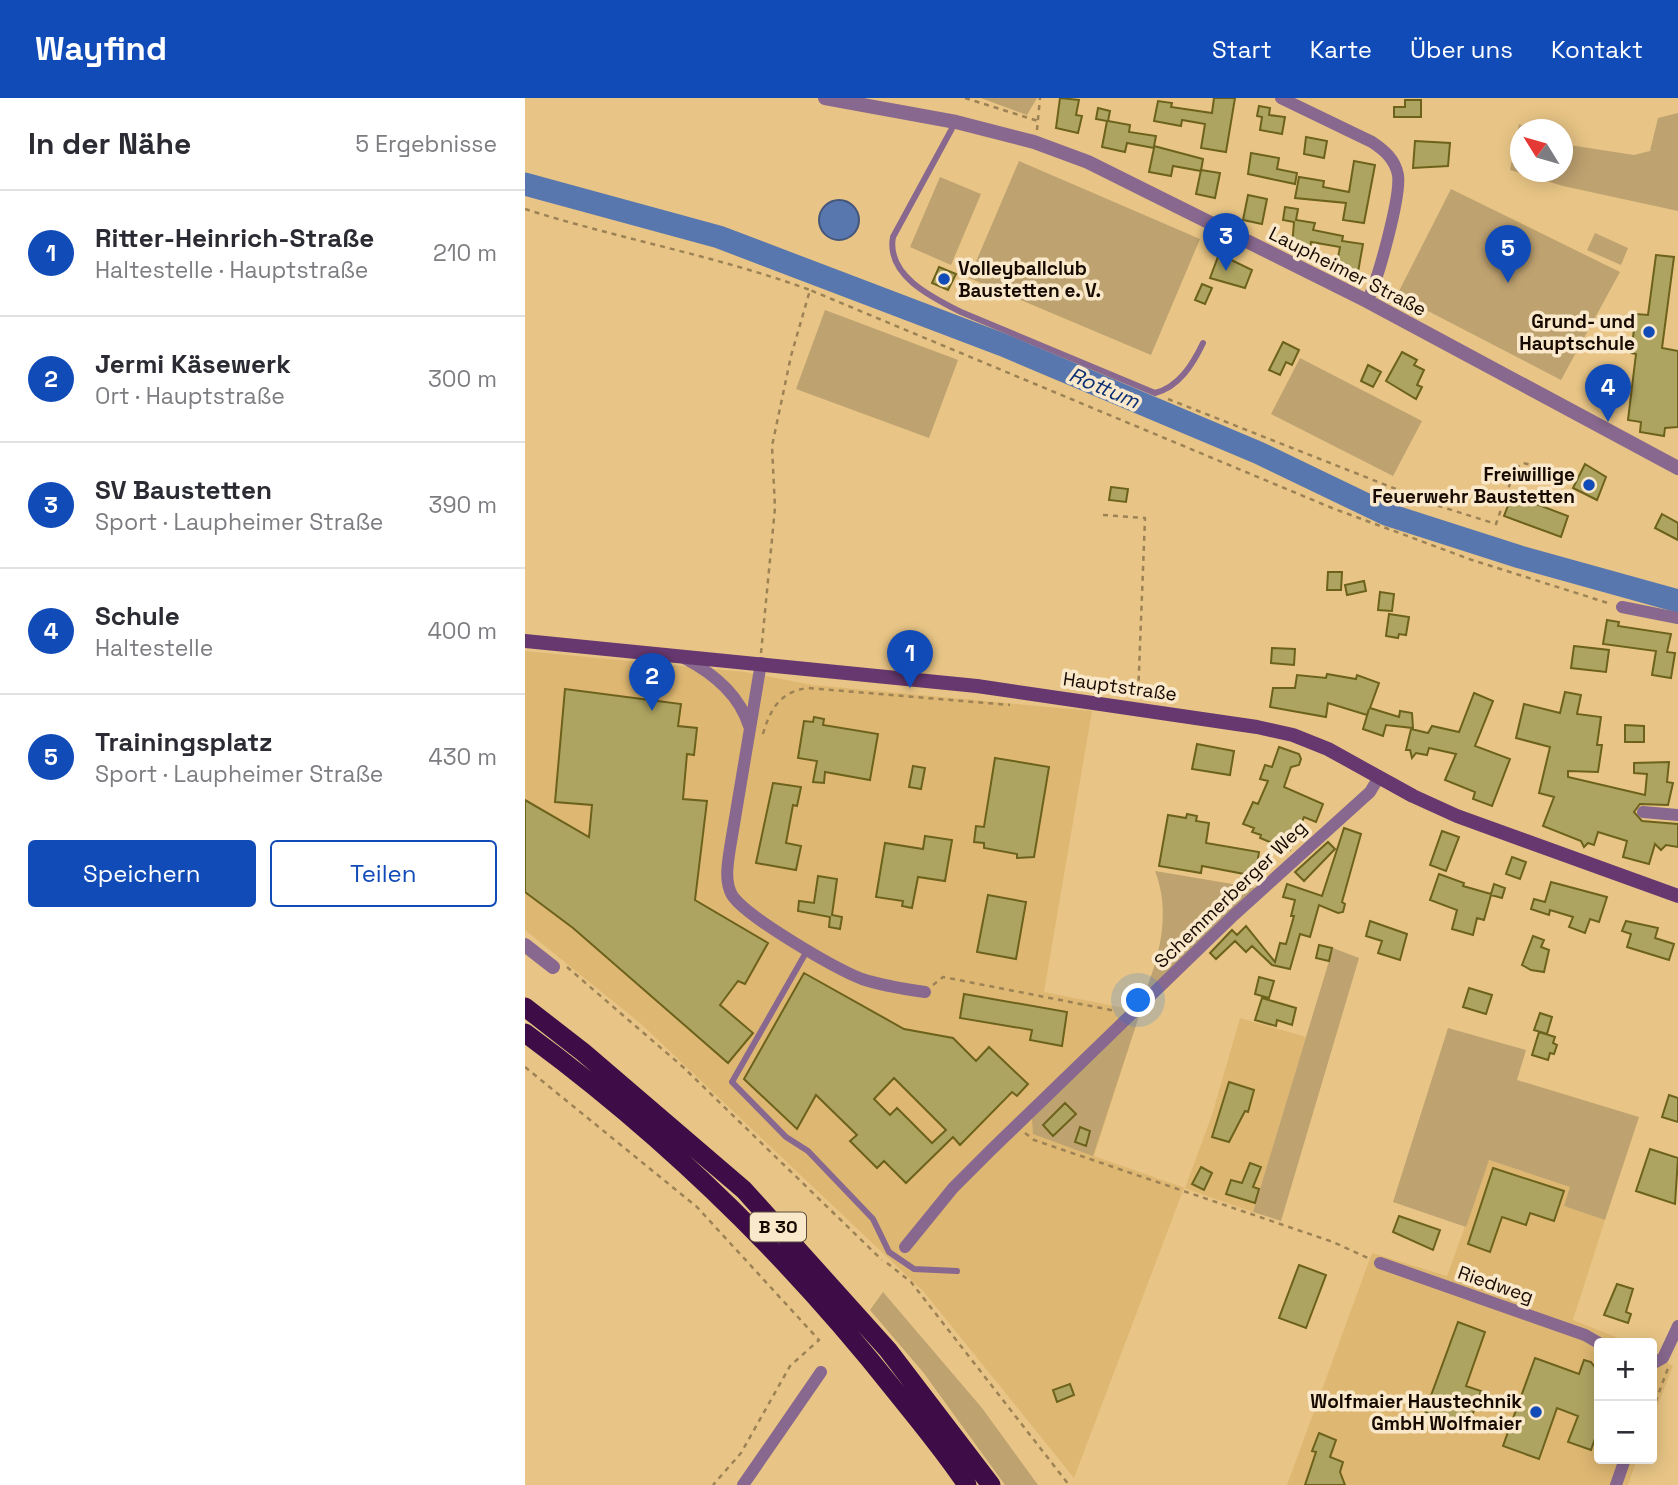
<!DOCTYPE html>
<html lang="de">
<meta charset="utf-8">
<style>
:root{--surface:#fff;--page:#f7f7f7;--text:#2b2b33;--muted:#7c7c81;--line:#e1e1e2;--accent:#104bb7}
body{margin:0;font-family:"Space Grotesk",sans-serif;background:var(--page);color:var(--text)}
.controls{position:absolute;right:21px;bottom:21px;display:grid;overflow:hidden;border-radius:7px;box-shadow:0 4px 18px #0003}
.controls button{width:63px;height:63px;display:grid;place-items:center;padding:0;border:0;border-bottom:2px solid var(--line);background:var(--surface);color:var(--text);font:35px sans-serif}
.compass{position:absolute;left:985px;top:21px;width:63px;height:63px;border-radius:50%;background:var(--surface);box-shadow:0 4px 18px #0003;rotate:307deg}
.you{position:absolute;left:614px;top:903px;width:24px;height:24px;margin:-18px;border:5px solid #fff;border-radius:50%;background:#1a73e8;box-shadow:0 0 0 10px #1a73e833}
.badge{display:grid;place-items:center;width:46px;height:46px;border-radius:50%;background:var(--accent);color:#fff;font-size:23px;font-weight:700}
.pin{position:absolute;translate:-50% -58px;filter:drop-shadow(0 2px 4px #0008)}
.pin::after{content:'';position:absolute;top:37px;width:24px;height:21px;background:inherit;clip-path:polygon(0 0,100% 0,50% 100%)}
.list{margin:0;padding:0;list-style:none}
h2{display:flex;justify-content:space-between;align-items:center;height:91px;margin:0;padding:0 28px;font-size:30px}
h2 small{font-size:23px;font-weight:400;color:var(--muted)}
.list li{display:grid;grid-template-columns:46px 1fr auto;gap:21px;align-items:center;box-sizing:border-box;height:126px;padding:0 28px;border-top:2px solid var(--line)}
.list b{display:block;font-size:26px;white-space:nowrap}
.list p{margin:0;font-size:23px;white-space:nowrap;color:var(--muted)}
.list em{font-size:23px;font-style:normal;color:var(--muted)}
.actions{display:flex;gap:14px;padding:21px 28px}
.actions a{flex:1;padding:16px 0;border:2px solid var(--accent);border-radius:7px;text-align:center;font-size:24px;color:var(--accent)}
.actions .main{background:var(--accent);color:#fff}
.map{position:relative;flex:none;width:1153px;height:1387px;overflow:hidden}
header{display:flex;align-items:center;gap:42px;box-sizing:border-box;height:98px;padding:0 35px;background:var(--accent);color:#fff}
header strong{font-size:33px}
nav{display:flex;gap:38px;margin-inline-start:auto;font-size:24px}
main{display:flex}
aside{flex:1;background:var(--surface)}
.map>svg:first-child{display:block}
.built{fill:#deb772}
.green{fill:#bea270}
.water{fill:#5877ae;stroke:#44567a;stroke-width:2}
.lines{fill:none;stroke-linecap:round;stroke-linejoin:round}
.river{stroke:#5877ae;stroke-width:23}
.building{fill:#aea461;stroke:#6c621c;stroke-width:2;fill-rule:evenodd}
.path{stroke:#9d8256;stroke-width:2.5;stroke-dasharray:5 5;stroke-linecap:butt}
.service{stroke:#88688e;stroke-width:6}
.minor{stroke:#88688e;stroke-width:12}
.tertiary{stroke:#88688e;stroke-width:14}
.secondary{stroke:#673870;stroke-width:14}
.trunk{stroke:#3e0c47;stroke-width:19}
.poi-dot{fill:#104bb7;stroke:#fae8ca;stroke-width:2.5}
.labels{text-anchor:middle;stroke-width:7;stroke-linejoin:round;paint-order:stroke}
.shield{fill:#fae8ca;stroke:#5b4d3d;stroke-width:2}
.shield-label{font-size:18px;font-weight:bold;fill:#170a00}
.poi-label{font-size:19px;font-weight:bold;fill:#170a00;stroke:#fae8ca;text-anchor:end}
.street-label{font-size:19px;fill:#170a00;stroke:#fae8ca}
.water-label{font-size:21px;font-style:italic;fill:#0c3074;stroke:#fae8ca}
</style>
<header>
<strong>Wayfind</strong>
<nav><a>Start</a><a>Karte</a><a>Über uns</a><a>Kontakt</a></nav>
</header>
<main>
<aside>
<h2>In der Nähe<small>5 Ergebnisse</small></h2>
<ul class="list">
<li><span class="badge">1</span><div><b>Ritter-Heinrich-Straße</b><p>Haltestelle · Hauptstraße</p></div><em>210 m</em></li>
<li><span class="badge">2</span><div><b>Jermi Käsewerk</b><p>Ort · Hauptstraße</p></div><em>300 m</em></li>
<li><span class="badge">3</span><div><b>SV Baustetten</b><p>Sport · Laupheimer Straße</p></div><em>390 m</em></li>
<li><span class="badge">4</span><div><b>Schule</b><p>Haltestelle</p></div><em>400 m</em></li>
<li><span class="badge">5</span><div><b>Trainingsplatz</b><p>Sport · Laupheimer Straße</p></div><em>430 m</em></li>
</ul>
<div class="actions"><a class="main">Speichern</a><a>Teilen</a></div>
</aside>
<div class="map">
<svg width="1153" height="1387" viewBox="0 0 1153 1387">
<rect width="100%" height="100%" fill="#e8c586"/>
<!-- built -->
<path class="built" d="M 0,553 L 220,574 L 288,587 L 567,613 L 519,894 L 619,914 L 614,918 L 569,1058 L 660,1090 L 687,1017 L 715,920 L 781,939 L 728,1114 L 659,1090 L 549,1380 L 399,1194 L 115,925 L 0,832 Z
M 964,1062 L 1045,1089 L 1040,1108 L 1080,1122 L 1048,1222 L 1106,1245 L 1074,1245 L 1074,1361 L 1112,1361 L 1103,1387 L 762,1387 L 847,1155 L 922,1178 Z
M 1127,1256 L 1148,1268 L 1127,1322 Z"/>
<!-- green -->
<path class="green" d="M 456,0 L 512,0 L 502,17 Z
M 1153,15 L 1153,113 L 1038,88 L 985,72 L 994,26 L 1004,31 L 996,32 L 996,74 L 1038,74 L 1038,46 L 1109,57 L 1125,53 L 1133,20 Z
M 494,63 L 675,141 L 626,257 L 444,180 Z
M 415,79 L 456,96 L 426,167 L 385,149 Z
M 926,91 L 1095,174 L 1036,282 L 872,197 Z
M 1070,135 L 1103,150 L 1096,167 L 1062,152 Z
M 300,212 L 433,262 L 404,340 L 271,291 Z
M 775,260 L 897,323 L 868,378 L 746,316 Z
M 630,773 L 731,790 L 619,897 C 635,857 646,814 630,773 Z
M 808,850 L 834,860 L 756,1123 L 728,1114 Z
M 614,918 L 568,1058 L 508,1036 L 507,1019 Z
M 923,930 L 1001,952 L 992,982 L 1114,1019 L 1080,1122 L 1039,1108 L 1045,1089 L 964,1062 L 941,1129 L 868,1104 Z
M 358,1194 L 457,1310 L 513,1387 L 480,1387 L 398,1274 L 345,1212 Z"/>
<!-- water -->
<path class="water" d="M294 122a20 20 0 1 1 40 0a20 20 0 1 1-40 0Z"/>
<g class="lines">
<!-- river -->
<path class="river" d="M 0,86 L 194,139 L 478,247 L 734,355 L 861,416 L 995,459 L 1153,503"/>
</g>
<!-- building -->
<path class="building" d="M 535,0 L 554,2 L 551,17 L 557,18 L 553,35 L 531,30 Z
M 689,0 L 710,0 L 701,54 L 676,50 L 680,26 L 657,22 L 656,28 L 629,23 L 633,3 L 647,5 L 646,9 L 687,15 Z
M 880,2 L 896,2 L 896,19 L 869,19 L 869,9 L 880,9 Z
M 734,8 L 745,10 L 744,17 L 760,19 L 757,36 L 735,32 L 737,19 L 732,18 Z
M 573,10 L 585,13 L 583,23 L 605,27 L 604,34 L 631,38 L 629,48 L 678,61 L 676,73 L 648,68 L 646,78 L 624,74 L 629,50 L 602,45 L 600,54 L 577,49 L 582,23 L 571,21 Z
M 781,39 L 802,43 L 799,60 L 779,56 Z
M 890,43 L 925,45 L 923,68 L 888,70 Z
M 726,55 L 754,60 L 752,71 L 772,75 L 770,86 L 723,76 Z
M 829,63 L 850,67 L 839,125 L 818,122 L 821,105 L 770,100 L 774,79 L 799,83 L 798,89 L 824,94 Z
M 676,72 L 695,75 L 690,100 L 671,96 Z
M 723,97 L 742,101 L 737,126 L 718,122 Z
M 760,109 L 773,111 L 771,122 L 790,125 L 788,132 L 818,138 L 817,143 L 838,146 L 833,174 L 811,170 L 815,149 L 786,144 L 785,152 L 767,149 L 769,124 L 758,122 Z
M 694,156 L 727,172 L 720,190 L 685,180 Z
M 1131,157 L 1149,159 L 1137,250 L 1153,253 L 1153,329 L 1140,330 L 1139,338 L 1115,334 L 1116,324 L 1103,322 L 1111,256 L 1106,255 L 1111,216 L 1123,217 Z
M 414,169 L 431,176 L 423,192 L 407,185 Z
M 677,186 L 687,190 L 680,206 L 670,202 Z
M 758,244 L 774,252 L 767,267 L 761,264 L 755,277 L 744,272 Z
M 877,254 L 892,262 L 889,267 L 899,272 L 892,287 L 897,289 L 891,301 L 861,283 Z
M 843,267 L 856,274 L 848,289 L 836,283 Z
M 1060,366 L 1081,379 L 1072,402 L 1048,390 Z
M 586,389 L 603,391 L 601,404 L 584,402 Z
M 987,397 L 1043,418 L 1036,439 L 979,418 Z
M 1137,416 L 1153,425 L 1153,442 L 1130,430 Z
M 803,474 L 817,474 L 816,492 L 802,492 Z
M 839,483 L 841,493 L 822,497 L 820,487 Z
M 855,494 L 869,496 L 867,513 L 853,512 Z
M 864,516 L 884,519 L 881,537 L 874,536 L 873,540 L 861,538 Z
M 1082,522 L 1094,524 L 1093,528 L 1146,536 L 1142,554 L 1150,555 L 1146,580 L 1127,577 L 1131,553 L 1078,546 Z
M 1049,548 L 1084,552 L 1081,574 L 1046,570 Z
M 747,550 L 770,551 L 769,567 L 746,565 Z
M 802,576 L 831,581 L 832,577 L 854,585 L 845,610 L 874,619 L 875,613 L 887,615 L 888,630 L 861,627 L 858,638 L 838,631 L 844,611 L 842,617 L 803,605 L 801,619 L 745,609 L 748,590 L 770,590 L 772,577 L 801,580 Z
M 40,591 L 156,606 L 153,628 L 172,630 L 169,657 L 162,656 L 158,701 L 182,703 L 170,802 L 243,845 L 220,886 L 213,883 L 195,907 L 228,935 L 203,965 L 48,830 L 0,794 L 0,702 L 64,739 L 67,707 L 30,704 Z
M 1040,594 L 1056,597 L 1052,616 L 1076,619 L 1072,647 L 1077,647 L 1073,674 L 1043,673 L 1043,679 L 1120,697 L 1122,676 L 1109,675 L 1109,665 L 1144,664 L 1142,684 L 1148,685 L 1143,707 L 1115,706 L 1109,714 L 1117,723 L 1153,726 L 1153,749 L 1141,747 L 1136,752 L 1130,746 L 1124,766 L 1098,759 L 1102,743 L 1073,734 L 1069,747 L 1063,745 L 1059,749 L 1056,743 L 1018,728 L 1029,699 L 1014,695 L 1025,649 L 991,640 L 999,606 L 1035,615 Z
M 949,595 L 968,603 L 950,648 L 985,661 L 967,708 L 948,701 L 950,694 L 920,682 L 931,656 L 904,650 L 902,657 L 891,655 L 887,660 L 885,652 L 881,652 L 886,631 L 903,635 L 907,628 L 934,634 Z
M 289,619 L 299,621 L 298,627 L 353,636 L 345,682 L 300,674 L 299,685 L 288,684 L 292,663 L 273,660 L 279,623 L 288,624 Z
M 1100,627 L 1119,628 L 1119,644 L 1100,644 Z
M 672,646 L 709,653 L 705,677 L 667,671 Z
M 754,649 L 774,656 L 776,661 L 774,667 L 766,669 L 759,689 L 798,706 L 791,724 L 779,719 L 765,752 L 735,740 L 736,737 L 727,734 L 729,730 L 718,726 L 728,704 L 733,706 L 743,683 L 735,681 L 740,667 L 747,669 Z
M 470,660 L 524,669 L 509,759 L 492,760 L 492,756 L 459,750 L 459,745 L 449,744 L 451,728 L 459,729 Z
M 388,668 L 400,670 L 396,691 L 384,689 Z
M 248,685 L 276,689 L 272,708 L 268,707 L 261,745 L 276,748 L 271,772 L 231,765 Z
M 662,716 L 672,718 L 671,723 L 684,725 L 681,745 L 734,754 L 730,778 L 677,768 L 676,775 L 634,768 L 643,717 L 661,720 Z
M 819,730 L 836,736 L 817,804 L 820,806 L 818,814 L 813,815 L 794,807 L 785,839 L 775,836 L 765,871 L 747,867 L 727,848 L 721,854 L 710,843 L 691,861 L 685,855 L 707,832 L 712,837 L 721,828 L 750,864 L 755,845 L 761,846 L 769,818 L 766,818 L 770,802 L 758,799 L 762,786 L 797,798 Z
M 917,733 L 934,739 L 921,773 L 905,767 Z
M 400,738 L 427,742 L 420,783 L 393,779 L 387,810 L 377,808 L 378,803 L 351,799 L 360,745 L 398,751 Z
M 803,744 L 810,751 L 779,783 L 770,774 Z
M 987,759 L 1001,764 L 995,781 L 981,776 Z
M 914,776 L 939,785 L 938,788 L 966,796 L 969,786 L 980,790 L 977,800 L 966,797 L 959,822 L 952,820 L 948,837 L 927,831 L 932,812 L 905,802 Z
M 293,778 L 312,781 L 307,817 L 317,819 L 315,831 L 304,829 L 305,819 L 273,813 L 274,803 L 289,805 Z
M 1026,784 L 1082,799 L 1074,824 L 1065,821 L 1060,835 L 1044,829 L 1048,819 L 1025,812 L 1024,817 L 1006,811 L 1009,801 L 1020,804 Z
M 463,797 L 501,804 L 491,861 L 452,854 Z
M 845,823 L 882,836 L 875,862 L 853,855 L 857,843 L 841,838 Z
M 1101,823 L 1133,830 L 1130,840 L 1149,846 L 1144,862 L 1102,849 L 1106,836 L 1097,833 Z
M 1008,838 L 1019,842 L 1016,849 L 1024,852 L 1019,874 L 1006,872 L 997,867 Z
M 794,847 L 807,850 L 804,863 L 791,860 Z
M 279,875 L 379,931 L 428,940 L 451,963 L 464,949 L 503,986 L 492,998 L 487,994 L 435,1047 L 428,1039 L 381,1085 L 359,1063 L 352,1070 L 325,1043 L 332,1037 L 291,997 L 272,1031 L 219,981 ZM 369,980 L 421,1032 L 407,1045 L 372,1010 L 365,1017 L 349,1001 Z
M 734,879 L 749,883 L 744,900 L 730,896 Z
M 944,890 L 967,897 L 961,916 L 938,909 Z
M 439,896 L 542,914 L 537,948 L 505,942 L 507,932 L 435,920 Z
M 737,900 L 771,910 L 767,927 L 752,922 L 751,928 L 730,922 Z
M 1015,915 L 1027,919 L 1022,936 L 1009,932 Z
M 1014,934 L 1030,939 L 1028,945 L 1032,947 L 1029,956 L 1025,955 L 1023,962 L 1007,957 Z
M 704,984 L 729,992 L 723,1014 L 720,1013 L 704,1044 L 687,1039 Z
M 1144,997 L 1153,1000 L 1153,1024 L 1137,1019 Z
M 540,1005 L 551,1016 L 528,1038 L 518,1027 Z
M 555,1029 L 565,1033 L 561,1048 L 550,1044 Z
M 1125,1051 L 1153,1060 L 1150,1106 L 1111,1093 Z
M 725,1065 L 736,1069 L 728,1089 L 734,1091 L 730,1105 L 701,1096 L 706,1082 L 717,1085 Z
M 676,1069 L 687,1075 L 679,1092 L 667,1086 Z
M 968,1070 L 1039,1093 L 1029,1123 L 1005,1115 L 1001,1127 L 977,1119 L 965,1154 L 943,1146 Z
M 874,1118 L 915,1132 L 908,1152 L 868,1134 Z
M 774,1167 L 801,1177 L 781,1230 L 754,1220 Z
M 1092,1186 L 1108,1191 L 1101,1214 L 1106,1216 L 1103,1225 L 1079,1217 Z
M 933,1224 L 960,1234 L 941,1288 L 956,1293 L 943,1329 L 900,1314 Z
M 1010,1260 L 1054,1276 L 1059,1262 L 1066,1264 L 1074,1275 L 1074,1329 L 1066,1352 L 1043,1344 L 1053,1318 L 1032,1310 L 1014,1361 L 978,1348 Z
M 545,1286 L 549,1297 L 532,1304 L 528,1292 Z
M 794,1335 L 811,1342 L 805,1359 L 818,1364 L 815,1374 L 820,1387 L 780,1387 L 791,1354 L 787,1353 Z"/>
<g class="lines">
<!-- path -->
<path class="path" d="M 440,0 L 513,23
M 512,32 L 515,0
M 0,111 C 94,141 193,158 285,192
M 643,301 L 914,408 L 971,426 L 990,371 L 998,365 L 1025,371
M 578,417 L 620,420 L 613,599
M 236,555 L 250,410 L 247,348 L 266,258 L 285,192 L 807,410 L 947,462 L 1086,506
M 238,636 C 245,611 256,593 283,590 L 485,607
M 42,869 L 158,969 L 357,1162
M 408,887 L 418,879 L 591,913
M 0,969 L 172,1109 L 294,1242 L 265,1268 L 216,1355 L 188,1387
M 500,1035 L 509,1042 L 808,1144 L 845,1161
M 362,1165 L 386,1184 L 544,1387
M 1127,1313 L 1143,1270"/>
<!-- service -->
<path class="service" d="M 430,25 L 368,139 C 361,177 406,199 436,214 L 630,295 C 654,289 668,266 678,245
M 283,851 L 207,984 L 261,1039 L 283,1053 L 348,1121 L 364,1154 L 389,1171 L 432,1173"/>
<!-- minor -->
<path class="minor" d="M 756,0 L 847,44 C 859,52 870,61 873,77 C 876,98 853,183 842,203
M 1097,509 L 1153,520
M 159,560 C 188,575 214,596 224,628
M 236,565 L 205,750 C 203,764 199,783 207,797 C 221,819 311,871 337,881 C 358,888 379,891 400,894
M 1118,714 L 1153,717
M 380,1149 L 428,1090 L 466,1052 L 709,817 L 845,694 L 854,679
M 855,1165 L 1060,1237 L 1074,1245
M 1127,1266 L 1138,1260 L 1153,1228
M 218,1387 L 296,1274
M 1091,1387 L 1100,1361"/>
<!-- tertiary -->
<path class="tertiary" d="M 300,0 L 431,24 L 509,44 L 563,64 L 842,203 L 1153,370
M 0,847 L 28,869"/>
<!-- secondary -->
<path class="secondary" d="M 0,543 L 452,588 L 732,629 L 768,637 L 803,651 L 888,698 L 932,718 L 1153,798"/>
<!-- trunk -->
<path class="trunk" d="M 0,909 L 58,954 L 219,1092 L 363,1252 L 466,1387
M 0,935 C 139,1037 264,1159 371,1294 C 395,1324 421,1355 442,1387"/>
</g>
<!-- markers -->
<g class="poi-dot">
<circle cx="419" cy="181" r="7"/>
<circle cx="1124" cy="234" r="7"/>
<circle cx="1064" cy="387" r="7"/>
<circle cx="1011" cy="1314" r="7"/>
</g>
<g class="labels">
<!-- shield labels -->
<rect class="shield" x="225" y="1114.5" width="56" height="29" rx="5"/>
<g class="shield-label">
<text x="253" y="1135">B 30</text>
</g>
<!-- poi labels -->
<g class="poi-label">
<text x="433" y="177" text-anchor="start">Volleyballclub<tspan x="433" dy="22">Baustetten e. V.</tspan></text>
<text x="1110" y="230">Grund- und<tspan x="1110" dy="22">Hauptschule</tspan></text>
<text x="1050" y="383">Freiwillige<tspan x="1050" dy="22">Feuerwehr Baustetten</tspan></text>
<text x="997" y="1310">Wolfmaier Haustechnik<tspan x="997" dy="22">GmbH Wolfmaier</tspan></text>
</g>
<!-- street labels -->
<g class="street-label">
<text transform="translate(823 173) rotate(27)" y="7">Laupheimer Straße</text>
<text transform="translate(595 588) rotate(8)" y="7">Hauptstraße</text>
<text transform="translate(705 796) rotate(-44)" y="7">Schemmerberger Weg</text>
<text transform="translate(971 1186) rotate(19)" y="7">Riedweg</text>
</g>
<!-- water labels -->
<g class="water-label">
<text transform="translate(579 290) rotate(23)" y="7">Rottum</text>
</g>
</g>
</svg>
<div class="controls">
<button>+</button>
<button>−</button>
</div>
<svg class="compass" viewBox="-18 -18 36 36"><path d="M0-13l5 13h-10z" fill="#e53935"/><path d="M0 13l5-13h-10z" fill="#7c7c81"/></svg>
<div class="you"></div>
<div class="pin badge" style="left:385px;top:590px">1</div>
<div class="pin badge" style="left:127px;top:613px">2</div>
<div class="pin badge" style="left:701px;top:173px">3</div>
<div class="pin badge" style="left:1083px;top:324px">4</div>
<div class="pin badge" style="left:983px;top:185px">5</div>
</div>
</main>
